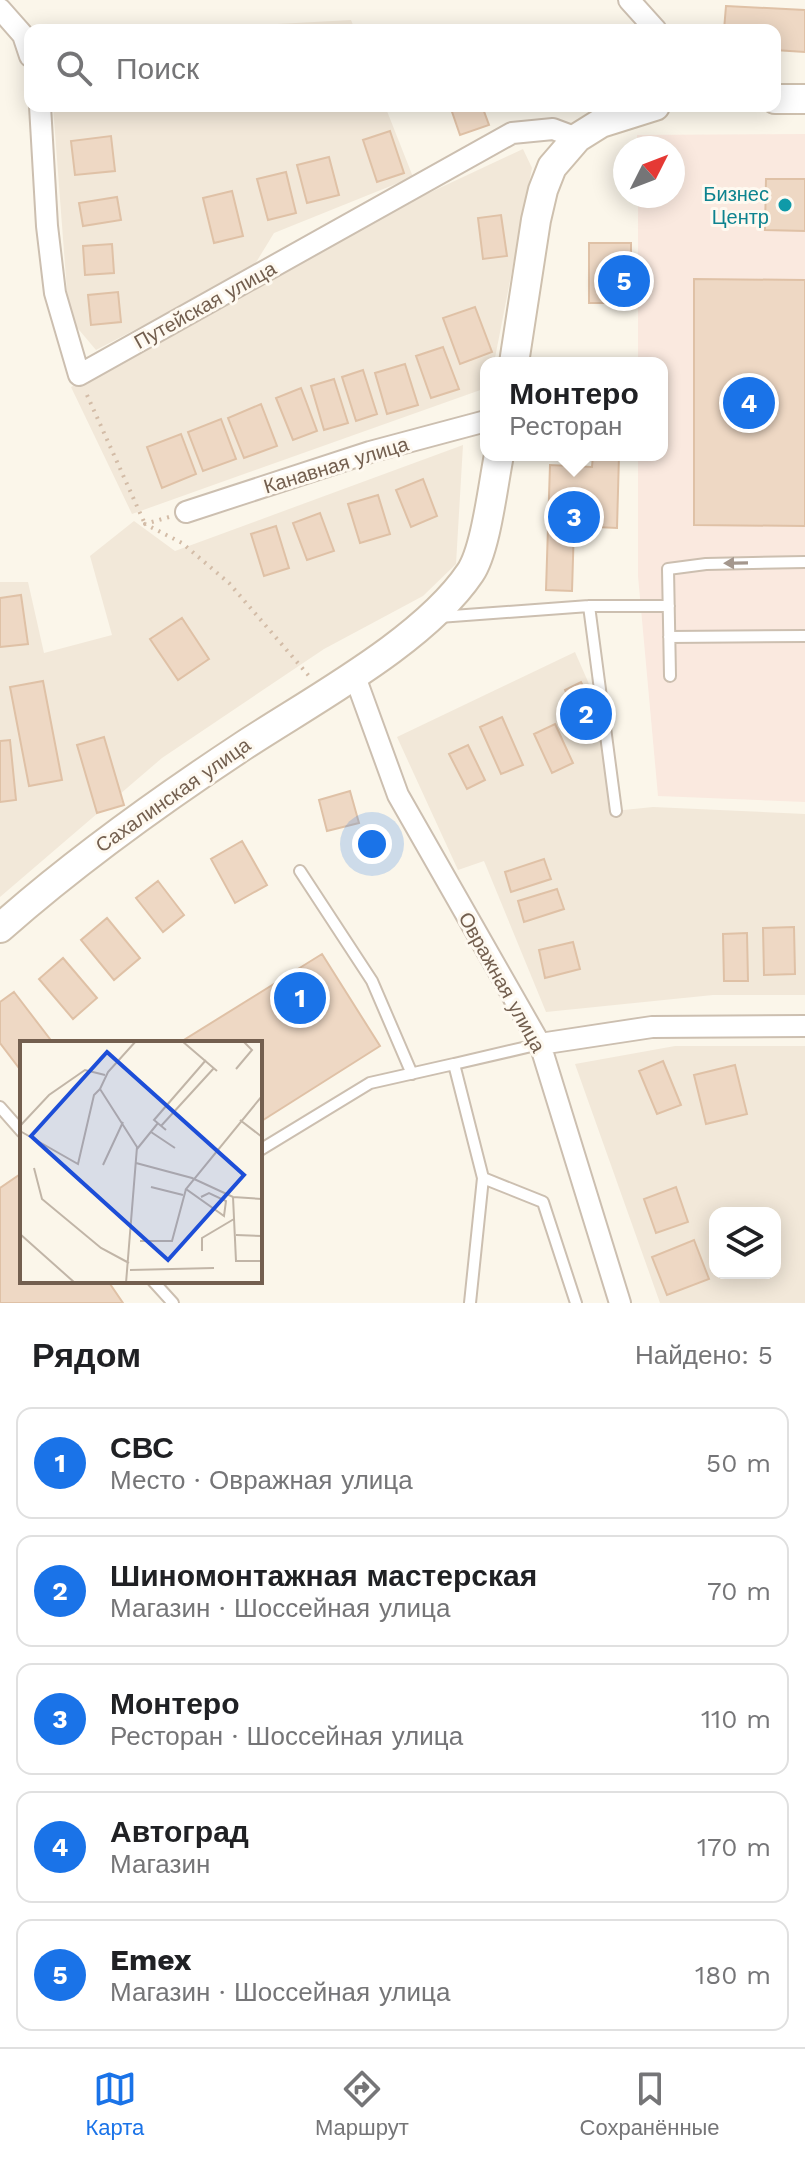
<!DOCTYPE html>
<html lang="ru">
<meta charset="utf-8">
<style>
:root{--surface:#fff;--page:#f6f6f6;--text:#202124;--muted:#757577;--line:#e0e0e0;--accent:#1a73e8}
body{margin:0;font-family:"Work Sans",sans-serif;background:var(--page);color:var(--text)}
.controls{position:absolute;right:24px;bottom:24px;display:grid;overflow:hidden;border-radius:16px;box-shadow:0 4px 20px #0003}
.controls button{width:72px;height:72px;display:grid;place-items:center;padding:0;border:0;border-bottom:2px solid var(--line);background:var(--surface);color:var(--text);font:40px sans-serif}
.compass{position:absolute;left:613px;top:136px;width:72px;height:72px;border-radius:50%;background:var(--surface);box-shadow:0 4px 20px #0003;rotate:48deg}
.you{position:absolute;left:372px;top:844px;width:28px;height:28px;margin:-20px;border:6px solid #fff;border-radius:50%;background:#1a73e8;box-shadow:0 0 0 12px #1a73e833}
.badge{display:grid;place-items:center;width:52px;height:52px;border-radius:50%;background:var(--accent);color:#fff;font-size:26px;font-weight:700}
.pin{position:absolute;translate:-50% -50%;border:4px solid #fff;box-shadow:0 2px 8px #0006}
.popup{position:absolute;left:480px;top:357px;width:188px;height:104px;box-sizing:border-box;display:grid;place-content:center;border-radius:16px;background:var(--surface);filter:drop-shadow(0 2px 6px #0005);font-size:26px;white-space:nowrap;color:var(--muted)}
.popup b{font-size:30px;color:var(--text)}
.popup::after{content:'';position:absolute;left:50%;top:100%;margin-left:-16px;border:16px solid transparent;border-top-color:var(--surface)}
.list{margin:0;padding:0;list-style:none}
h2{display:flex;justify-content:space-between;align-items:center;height:104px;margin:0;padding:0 32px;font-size:34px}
h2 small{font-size:26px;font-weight:400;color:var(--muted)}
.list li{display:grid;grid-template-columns:52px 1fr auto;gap:24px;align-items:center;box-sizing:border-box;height:112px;margin:0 16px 16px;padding:0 16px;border:2px solid var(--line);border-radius:16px}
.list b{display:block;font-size:30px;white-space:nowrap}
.list p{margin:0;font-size:26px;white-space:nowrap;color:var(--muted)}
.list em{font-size:26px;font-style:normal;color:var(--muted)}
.icon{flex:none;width:44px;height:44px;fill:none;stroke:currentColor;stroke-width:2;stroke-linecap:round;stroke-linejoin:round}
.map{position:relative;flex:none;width:805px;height:1303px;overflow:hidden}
.search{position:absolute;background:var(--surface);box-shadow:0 4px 20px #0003;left:24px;right:24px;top:24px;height:88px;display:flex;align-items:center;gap:20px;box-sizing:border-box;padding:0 28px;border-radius:16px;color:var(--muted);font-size:30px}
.sheet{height:744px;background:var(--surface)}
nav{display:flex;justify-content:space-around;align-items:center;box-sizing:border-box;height:112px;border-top:2px solid var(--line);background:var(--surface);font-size:22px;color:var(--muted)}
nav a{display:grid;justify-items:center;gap:4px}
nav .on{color:var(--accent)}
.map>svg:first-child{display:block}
.residential{fill:#f2e8d9;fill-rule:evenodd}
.commercial{fill:#fae9df}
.building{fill:#eed8c4;stroke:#dfc1a6;stroke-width:2}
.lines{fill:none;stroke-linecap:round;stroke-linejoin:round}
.lane-casing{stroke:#ccbfb0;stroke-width:14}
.street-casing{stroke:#ccbfb0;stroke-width:24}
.secondary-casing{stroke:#cec0ae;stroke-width:32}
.path{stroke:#d3bca7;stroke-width:4;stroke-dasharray:2 6;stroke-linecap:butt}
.lane{stroke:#fff;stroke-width:10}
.street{stroke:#fff;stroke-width:20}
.secondary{stroke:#fff;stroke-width:28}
.oneway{fill:#a4978d}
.culture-dot{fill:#0f9aa8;stroke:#fef9f0;stroke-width:3}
.labels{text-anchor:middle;stroke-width:6;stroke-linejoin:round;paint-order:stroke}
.culture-label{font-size:20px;fill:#0d838f;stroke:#fef9f0;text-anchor:end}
.street-label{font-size:20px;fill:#735f4f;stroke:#fef9f0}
.inset-road{fill:none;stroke:#c1b5a7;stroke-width:2}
.view{fill:#1d4ed8;fill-opacity:0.15;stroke:#1d4ed8;stroke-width:4}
.inset-edge{fill:none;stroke:#735f4f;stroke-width:4}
</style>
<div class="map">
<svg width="805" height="1303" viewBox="0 0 805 1303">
<rect width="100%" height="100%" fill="#fbf6ea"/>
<!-- residential -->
<path class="residential" d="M 351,20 L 355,30 L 170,30 Z
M 53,106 L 385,106 L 413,177 L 274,233 L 252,269 L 96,350 L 69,318 Z
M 523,149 L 532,168 L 494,363 L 486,363 L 486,388 L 132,514 L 71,387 L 414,200 Z
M 463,445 L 456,564 L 423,596 L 324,649 L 162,758 L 0,897 L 0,582 L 28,582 L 44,653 L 112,635 L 90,556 L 134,521 L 175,551 Z
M 575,652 L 589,684 L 614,811 L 653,807 L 805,814 L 805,995 L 713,995 L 546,1012 L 484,861 L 458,870 L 397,737 Z
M 675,1046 L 805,1046 L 805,1303 L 660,1303 L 575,1064 ZM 715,1213 L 775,1213 L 775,1273 L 715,1273 Z"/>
<!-- commercial -->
<path class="commercial" d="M 805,134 L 805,802 L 658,796 L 638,576 L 638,455 L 662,455 L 662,363 L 638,363 L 638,196 L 673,196 L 673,148 L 637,148 L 637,135 Z"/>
<!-- building -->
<path class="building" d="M 726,6 L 805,10 L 805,52 L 775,50 L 775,30 L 724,30 Z
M 450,106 L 482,106 L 489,125 L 460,135 Z
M 390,131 L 404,173 L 377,182 L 363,140 Z
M 111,136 L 115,171 L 75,175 L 71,141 Z
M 329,157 L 339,195 L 307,203 L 297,165 Z
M 286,172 L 296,213 L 268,220 L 257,179 Z
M 766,179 L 805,179 L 805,231 L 765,230 Z
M 232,191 L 243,236 L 214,243 L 203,198 Z
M 117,197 L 121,220 L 83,226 L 79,203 Z
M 501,215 L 507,256 L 483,259 L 478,218 Z
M 589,243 L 631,243 L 631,303 L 589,303 Z
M 112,244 L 114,273 L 85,275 L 83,246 Z
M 694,279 L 805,280 L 805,526 L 694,525 Z
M 118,292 L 121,322 L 91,325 L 88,295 Z
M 475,307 L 492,352 L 460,364 L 443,318 Z
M 443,347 L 459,389 L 431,398 L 416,356 Z
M 405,364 L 418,405 L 387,414 L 375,373 Z
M 363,370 L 377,414 L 356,421 L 342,377 Z
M 334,379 L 348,423 L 324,430 L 311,386 Z
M 301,388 L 317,431 L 293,440 L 276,398 Z
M 261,404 L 277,446 L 244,458 L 228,418 Z
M 221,419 L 236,459 L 203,471 L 188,432 Z
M 181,434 L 196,474 L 162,488 L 147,447 Z
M 593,455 L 619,455 L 617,528 L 574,526 L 572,591 L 546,590 L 550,465 L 592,467 Z
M 423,479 L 437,516 L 411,527 L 396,490 Z
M 378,495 L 390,534 L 360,543 L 348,504 Z
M 320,513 L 334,551 L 307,560 L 293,523 Z
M 276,526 L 289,568 L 264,576 L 251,534 Z
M 21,595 L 28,644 L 0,647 L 0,598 Z
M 182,618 L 209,659 L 178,680 L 150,639 Z
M 43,681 L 62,780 L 29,786 L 10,687 Z
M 581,682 L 597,717 L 580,724 L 565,690 Z
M 502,717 L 523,765 L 501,774 L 480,727 Z
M 555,724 L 573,763 L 552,773 L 534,734 Z
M 104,737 L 124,805 L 97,813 L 77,745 Z
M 10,740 L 16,800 L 0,802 L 0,741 Z
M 468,745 L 485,780 L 467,789 L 449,754 Z
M 350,791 L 359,823 L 327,831 L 319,800 Z
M 242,841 L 267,885 L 235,903 L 211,859 Z
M 544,859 L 551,879 L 511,892 L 505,872 Z
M 158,881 L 184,915 L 163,932 L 136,898 Z
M 557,889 L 564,909 L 524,922 L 518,901 Z
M 107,918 L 140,958 L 114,980 L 81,940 Z
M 794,927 L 795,974 L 764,975 L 763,928 Z
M 747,933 L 748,981 L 724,981 L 723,934 Z
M 573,942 L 580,969 L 545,978 L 539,950 Z
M 322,954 L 380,1046 L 260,1122 L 260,1043 L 179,1043 Z
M 63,958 L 97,998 L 73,1019 L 39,979 Z
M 14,992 L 53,1043 L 22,1043 L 22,1072 L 0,1043 L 0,1002 Z
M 663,1061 L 681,1105 L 657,1114 L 639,1071 Z
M 735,1065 L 747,1114 L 706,1124 L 694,1075 Z
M 22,1173 L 22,1281 L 108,1281 L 123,1303 L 0,1303 L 0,1188 Z
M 676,1187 L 688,1222 L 656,1233 L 644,1199 Z
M 694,1240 L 709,1279 L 667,1295 L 652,1257 Z"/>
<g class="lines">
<defs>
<path id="lane" d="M 589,606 L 616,811
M 439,617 L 589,606 L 669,606
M 669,637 L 805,636
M 670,676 L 668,569 L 706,564 L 805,562
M 300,871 L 372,981 L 412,1074
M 0,1107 L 22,1132
M 260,1150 L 370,1083 L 454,1064
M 483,1178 L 543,1202 L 576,1303
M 153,1281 L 173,1303
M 470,1303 L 483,1178 L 454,1064 L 540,1044"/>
<path id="street" d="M 629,0 L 656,30
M 0,9 L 23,35 L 30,56
M 40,106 L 47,226 L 55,293 L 79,375 L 512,133 L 553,129 L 577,138
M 186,512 L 370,452 L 486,421
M 354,674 L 398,795 L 540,1044 L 620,1303
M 540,1044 L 652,1027 L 805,1026"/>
<path id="secondary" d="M 775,99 L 805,99
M 514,363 L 536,220 L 543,190 L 552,167 L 577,138 L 601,123 L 655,106
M 0,928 C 77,860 158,802 243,746 C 313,700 424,641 470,573 C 486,550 493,484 499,455"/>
</defs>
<!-- lane casing -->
<use href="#lane" class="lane-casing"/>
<!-- street casing -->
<use href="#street" class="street-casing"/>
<!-- secondary casing -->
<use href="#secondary" class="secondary-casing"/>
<!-- path -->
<path class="path" d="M 87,395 L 145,524
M 169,517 L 145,524 L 182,543 L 229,583 L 309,676"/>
<!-- lane -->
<use href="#lane" class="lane"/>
<!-- street -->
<use href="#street" class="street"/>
<!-- secondary -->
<use href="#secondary" class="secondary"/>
</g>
<!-- one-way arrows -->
<defs><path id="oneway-solid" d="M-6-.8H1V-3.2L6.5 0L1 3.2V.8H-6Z" transform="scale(2)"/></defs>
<use class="oneway" href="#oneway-solid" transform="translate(736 563) rotate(179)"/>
<!-- markers -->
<circle class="culture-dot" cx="785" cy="205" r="8"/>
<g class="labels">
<!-- culture labels -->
<g class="culture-label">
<text x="769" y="201">Бизнес<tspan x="769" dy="23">Центр</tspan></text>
</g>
<!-- street labels -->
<g class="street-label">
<text transform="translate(205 305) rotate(-29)" y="7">Путейская улица</text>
<text transform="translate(336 465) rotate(-17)" y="7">Канавная улица</text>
<text transform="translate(173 795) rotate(-35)" y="7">Сахалинская улица</text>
<text transform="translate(502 982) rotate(61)" y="7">Овражная улица</text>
</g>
</g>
<!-- overview -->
<g transform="translate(20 1041)">
<rect width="242" height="242" fill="#fbf6ea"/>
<path class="inset-road" d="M 162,0 L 197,30M 216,28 L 232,9 L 223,0M 220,79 L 242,96M 0,85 L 29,54 L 65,29 L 85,34M 141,85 L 194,27M 146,89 L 134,79 L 186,19M 0,90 L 58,123 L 74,54 L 80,48M 131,91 L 155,107M 117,108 L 138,82M 116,122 L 172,137 L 213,156 L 242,158M 83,124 L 103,81M 14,127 L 22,158 L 81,207 L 109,222M 131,146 L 163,154M 181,156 L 189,152 L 206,160 L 204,175 L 166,148 L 242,55M 213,156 L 216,220 L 242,220M 0,193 L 55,242M 216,194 L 242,195M 120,200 L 152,200 L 166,148M 182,210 L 182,197 L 214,178M 110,229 L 194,227M 106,242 L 117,106 L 80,48 L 88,31 L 116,0"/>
<path class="view" d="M 87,11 L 224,134 L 148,219 L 11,95 Z"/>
<rect width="242" height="242" class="inset-edge"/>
</g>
</svg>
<div class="controls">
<button><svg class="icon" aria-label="layers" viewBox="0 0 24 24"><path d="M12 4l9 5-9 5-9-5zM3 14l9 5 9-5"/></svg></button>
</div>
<svg class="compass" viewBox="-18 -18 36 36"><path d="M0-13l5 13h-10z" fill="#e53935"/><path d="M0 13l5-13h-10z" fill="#757577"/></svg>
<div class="you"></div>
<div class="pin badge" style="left:300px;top:998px">1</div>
<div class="pin badge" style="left:586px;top:714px">2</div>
<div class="pin badge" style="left:574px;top:517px">3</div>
<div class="popup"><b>Монтеро</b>Ресторан</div>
<div class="pin badge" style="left:749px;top:403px">4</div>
<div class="pin badge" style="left:624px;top:281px">5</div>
<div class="search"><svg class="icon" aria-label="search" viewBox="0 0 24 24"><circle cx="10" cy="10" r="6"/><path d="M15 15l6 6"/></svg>Поиск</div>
</div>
<section class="sheet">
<h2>Рядом<small>Найдено: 5</small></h2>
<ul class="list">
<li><span class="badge">1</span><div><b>СВС</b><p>Место · Овражная улица</p></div><em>50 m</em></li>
<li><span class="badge">2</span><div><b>Шиномонтажная мастерская</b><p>Магазин · Шоссейная улица</p></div><em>70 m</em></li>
<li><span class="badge">3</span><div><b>Монтеро</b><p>Ресторан · Шоссейная улица</p></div><em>110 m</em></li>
<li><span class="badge">4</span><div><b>Автоград</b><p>Магазин</p></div><em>170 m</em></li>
<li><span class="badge">5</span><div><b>Emex</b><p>Магазин · Шоссейная улица</p></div><em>180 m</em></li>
</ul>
</section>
<nav>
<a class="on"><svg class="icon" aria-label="map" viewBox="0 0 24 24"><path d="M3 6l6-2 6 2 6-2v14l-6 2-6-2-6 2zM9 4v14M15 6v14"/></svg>Карта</a>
<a><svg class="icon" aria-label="directions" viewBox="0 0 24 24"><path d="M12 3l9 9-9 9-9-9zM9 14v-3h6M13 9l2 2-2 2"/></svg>Маршрут</a>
<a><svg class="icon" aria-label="saved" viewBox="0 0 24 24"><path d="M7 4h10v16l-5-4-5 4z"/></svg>Сохранённые</a>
</nav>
